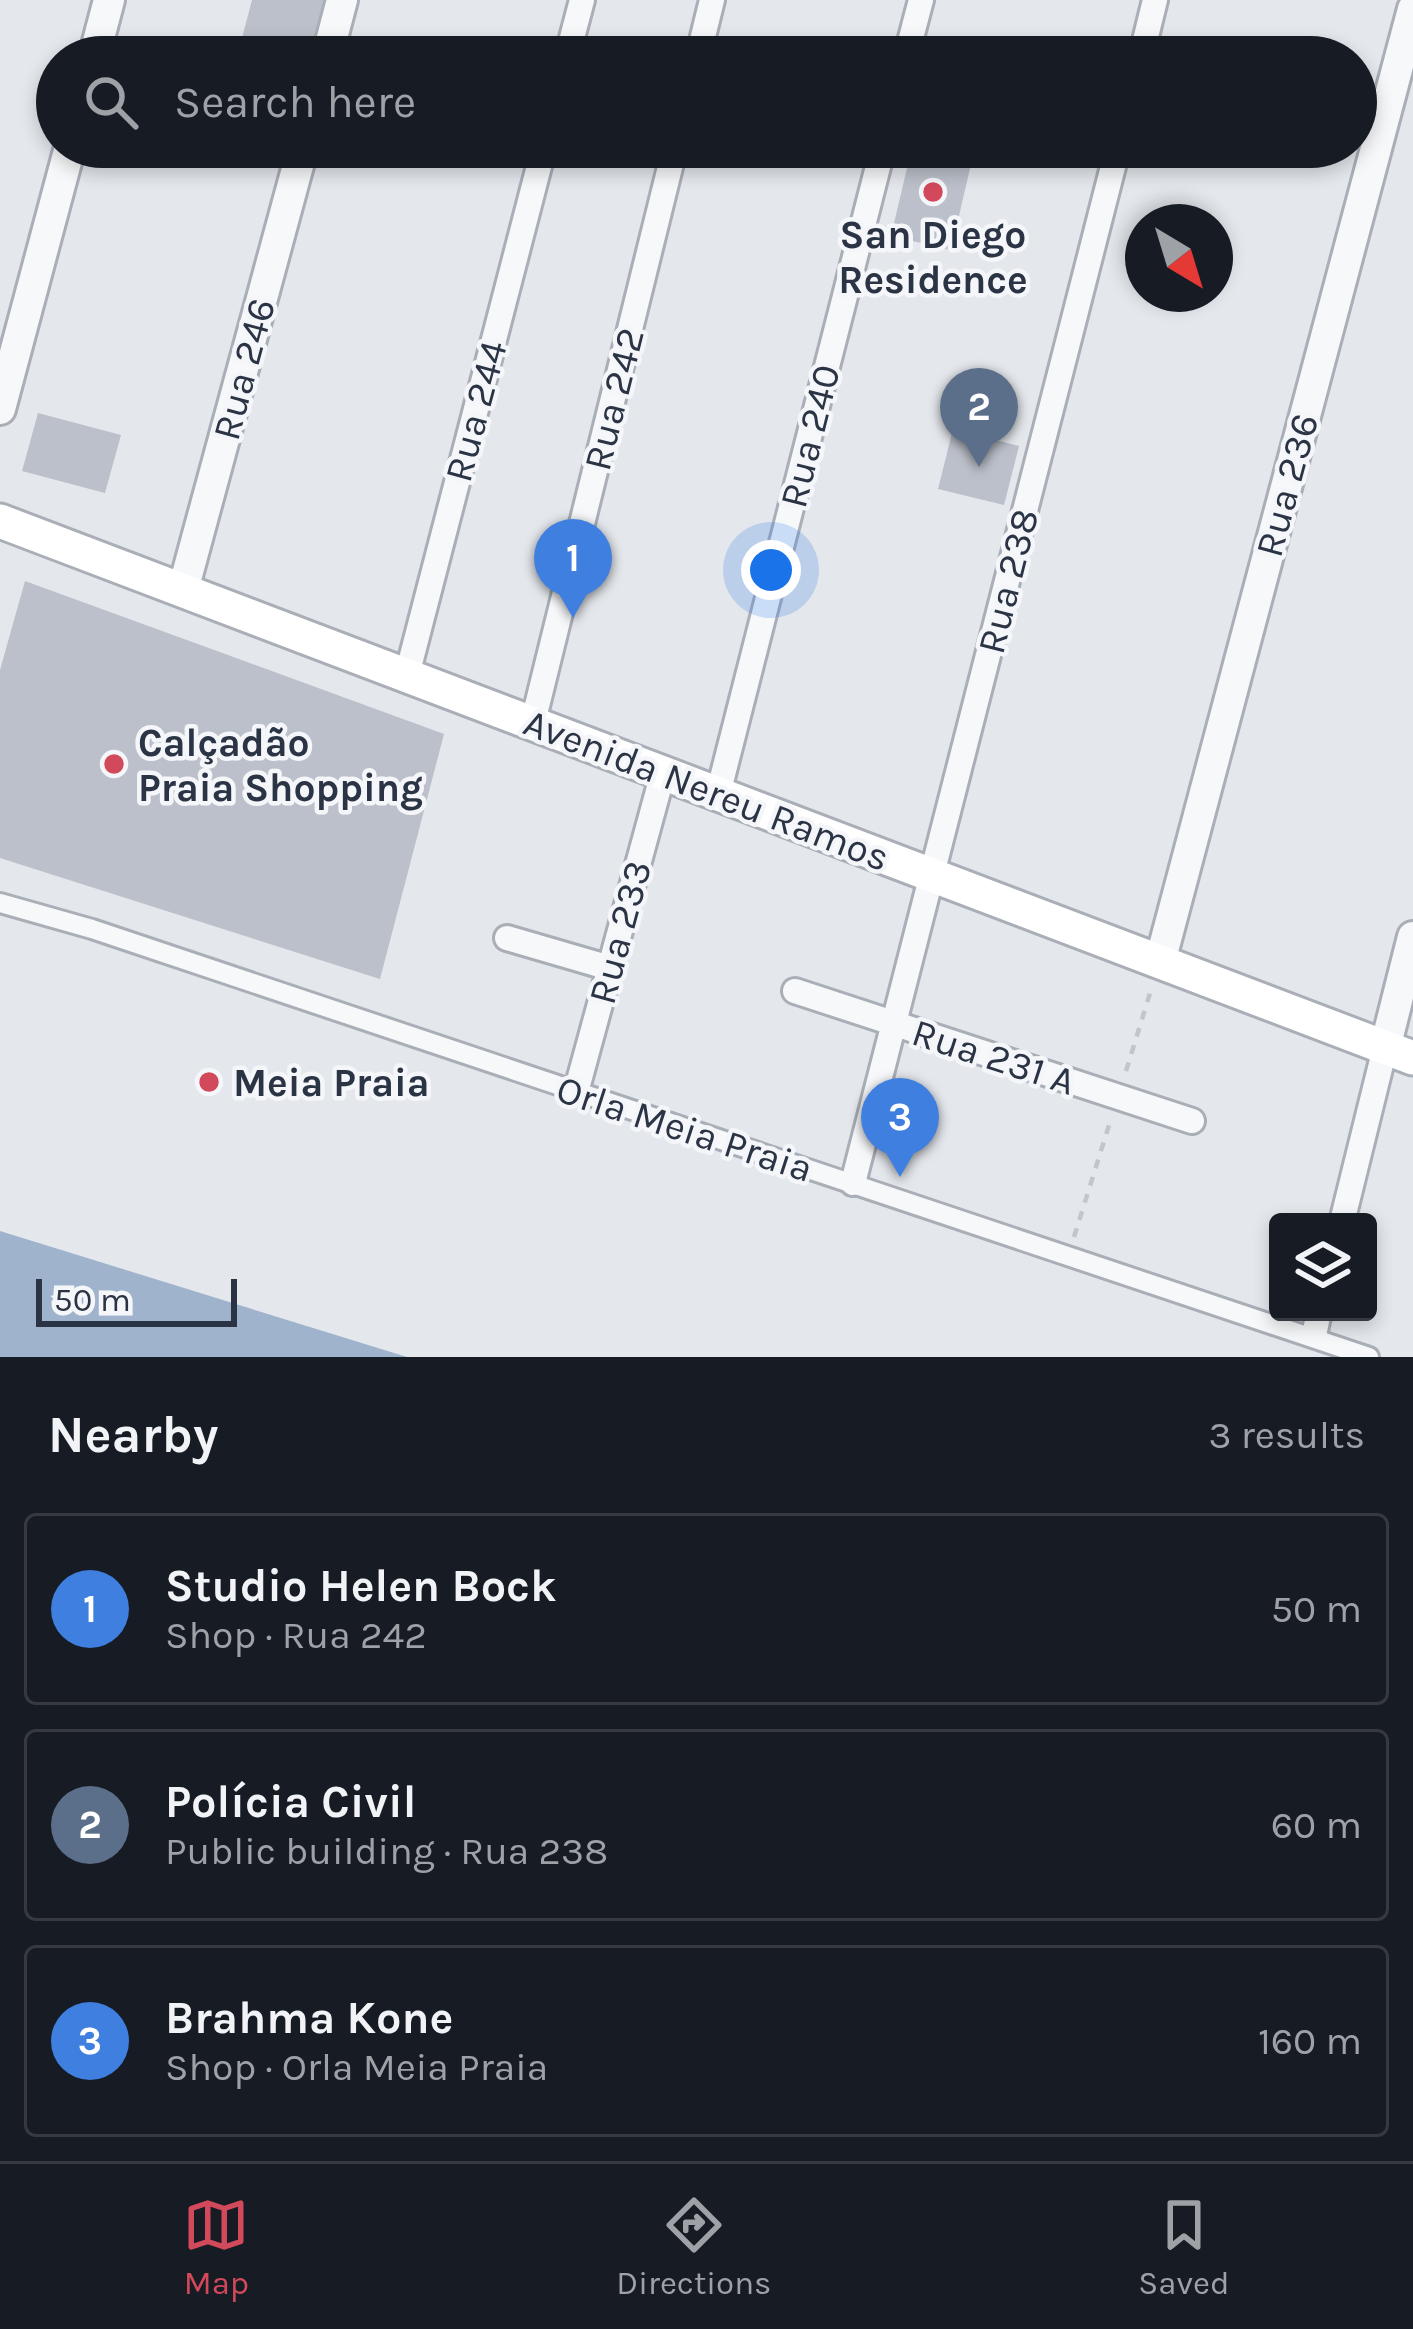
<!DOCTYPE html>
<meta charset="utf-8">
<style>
:root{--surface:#171b24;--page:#242831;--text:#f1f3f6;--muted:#9ea1a6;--line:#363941;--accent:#d1495b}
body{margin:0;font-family:Karla,sans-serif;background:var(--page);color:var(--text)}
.controls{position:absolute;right:36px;bottom:36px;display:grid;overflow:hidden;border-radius:12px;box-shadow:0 6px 18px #0003}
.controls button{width:108px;height:108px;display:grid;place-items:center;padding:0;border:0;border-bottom:3px solid var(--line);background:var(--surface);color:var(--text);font:60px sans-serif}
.compass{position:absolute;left:1125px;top:204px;width:108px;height:108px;border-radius:50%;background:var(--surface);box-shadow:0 6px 18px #0003;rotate:142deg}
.scale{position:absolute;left:36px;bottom:30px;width:201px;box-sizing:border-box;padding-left:12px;border:6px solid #2b3445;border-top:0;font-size:33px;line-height:42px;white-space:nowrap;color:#2b3445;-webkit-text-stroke:9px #f4f6f9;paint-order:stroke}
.you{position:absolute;left:771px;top:570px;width:42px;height:42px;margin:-30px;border:9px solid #fff;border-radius:50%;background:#1a73e8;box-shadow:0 0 0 18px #1a73e833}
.badge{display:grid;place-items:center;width:78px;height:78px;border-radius:50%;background:var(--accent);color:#fff;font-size:39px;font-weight:700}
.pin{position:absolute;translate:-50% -99px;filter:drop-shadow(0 3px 6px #0008)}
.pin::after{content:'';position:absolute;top:63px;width:42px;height:36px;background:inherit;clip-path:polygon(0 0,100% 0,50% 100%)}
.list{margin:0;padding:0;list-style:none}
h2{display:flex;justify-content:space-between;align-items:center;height:156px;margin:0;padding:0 48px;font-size:51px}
h2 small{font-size:39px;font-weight:400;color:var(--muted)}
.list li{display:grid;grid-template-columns:78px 1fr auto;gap:36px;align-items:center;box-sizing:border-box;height:192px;margin:0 24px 24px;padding:0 24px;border:3px solid var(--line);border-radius:12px}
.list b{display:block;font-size:45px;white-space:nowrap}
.list p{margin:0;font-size:39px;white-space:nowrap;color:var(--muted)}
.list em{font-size:39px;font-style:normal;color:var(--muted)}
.icon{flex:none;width:66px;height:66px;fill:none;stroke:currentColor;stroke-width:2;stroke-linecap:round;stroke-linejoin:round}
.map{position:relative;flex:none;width:1413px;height:1357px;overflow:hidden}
.search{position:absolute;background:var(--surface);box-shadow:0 6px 18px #0003;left:36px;right:36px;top:36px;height:132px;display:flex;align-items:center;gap:30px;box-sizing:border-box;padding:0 42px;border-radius:66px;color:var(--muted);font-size:45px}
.sheet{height:804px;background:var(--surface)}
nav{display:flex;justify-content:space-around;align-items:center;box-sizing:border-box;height:168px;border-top:3px solid var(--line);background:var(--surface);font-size:33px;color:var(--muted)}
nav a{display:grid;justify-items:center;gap:6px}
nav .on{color:var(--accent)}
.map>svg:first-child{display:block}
.water{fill:#9fb4cc}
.building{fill:#bbc0ca}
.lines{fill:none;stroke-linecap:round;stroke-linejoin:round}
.pedestrian-casing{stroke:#a9aeb7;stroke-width:24}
.minor-casing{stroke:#a9aeb7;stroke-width:30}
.tertiary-casing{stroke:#a9aeb7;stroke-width:36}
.secondary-casing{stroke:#a9aeb7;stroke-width:39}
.path{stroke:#c2c5cb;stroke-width:4.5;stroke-dasharray:9 9;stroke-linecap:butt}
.pedestrian{stroke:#f7f8fa;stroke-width:18}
.minor{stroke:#f7f8fa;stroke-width:24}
.tertiary{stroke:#f7f8fa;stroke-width:30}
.secondary{stroke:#fff;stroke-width:33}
.poi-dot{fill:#d1495b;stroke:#f4f6f9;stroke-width:4.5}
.labels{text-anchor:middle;stroke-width:9;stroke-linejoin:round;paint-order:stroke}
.poi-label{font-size:39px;font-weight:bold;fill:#2b3445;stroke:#f4f6f9;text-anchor:start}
.street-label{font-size:39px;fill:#2b3445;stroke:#f4f6f9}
</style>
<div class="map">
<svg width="1413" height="1357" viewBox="0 0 1413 1357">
<rect width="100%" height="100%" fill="#e4e7ec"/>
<!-- water -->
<path class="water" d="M 0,1231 L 407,1357 L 0,1357 Z"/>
<!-- building -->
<path class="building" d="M 252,0 L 325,0 L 309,57 L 237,57 Z
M 812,46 L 852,55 L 852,57 L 809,57 Z
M 221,147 L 285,147 L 280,164 Z
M 912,147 L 975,147 L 951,250 L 891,236 Z
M 38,413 L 121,435 L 105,493 L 22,471 Z
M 953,429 L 1019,446 L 1004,505 L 938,489 Z
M 25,581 L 444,734 L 380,979 L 0,858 L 0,670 Z"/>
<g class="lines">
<defs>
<path id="pedestrian" d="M 0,903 L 92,929 L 1369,1357"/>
<path id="minor" d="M 567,57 L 582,0
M 698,57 L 712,0
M 906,57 L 921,0
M 1141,57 L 1155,0
M 407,675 L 544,147
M 533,722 L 675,147
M 718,794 L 883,147
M 507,938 L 610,968
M 795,991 L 1192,1121
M 576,1092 L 663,773
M 853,1183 L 1118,147
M 1342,1222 L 1385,1048
M 1314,1335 L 1319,1312"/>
<path id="tertiary" d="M 94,57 L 109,0
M 327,57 L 342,0
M 0,409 L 70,147
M 183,590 L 303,147
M 1160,962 L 1413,9
M 1385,1048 L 1413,937"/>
<path id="secondary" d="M 0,521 L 1413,1058"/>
</defs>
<!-- pedestrian casing -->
<use href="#pedestrian" class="pedestrian-casing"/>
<!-- minor casing -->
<use href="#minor" class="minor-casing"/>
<!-- tertiary casing -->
<use href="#tertiary" class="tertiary-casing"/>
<!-- secondary casing -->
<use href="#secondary" class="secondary-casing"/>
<!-- path -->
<path class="path" d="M 1126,1071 L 1151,990
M 1074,1237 L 1110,1122"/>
<!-- pedestrian -->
<use href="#pedestrian" class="pedestrian"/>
<!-- minor -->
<use href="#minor" class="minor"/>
<!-- tertiary -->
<use href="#tertiary" class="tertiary"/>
<!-- secondary -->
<use href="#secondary" class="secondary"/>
</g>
<!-- markers -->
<g class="poi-dot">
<circle cx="933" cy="192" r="12"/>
<circle cx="114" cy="764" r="12"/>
<circle cx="209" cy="1082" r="12"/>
</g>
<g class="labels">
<!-- poi labels -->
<g class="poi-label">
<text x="933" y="248" text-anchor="middle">San Diego<tspan x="933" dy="45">Residence</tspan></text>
<text x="138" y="756">Calçadão<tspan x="138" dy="45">Praia Shopping</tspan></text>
<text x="233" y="1096">Meia Praia</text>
</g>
<!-- street labels -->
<g class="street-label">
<text transform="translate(243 369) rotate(-75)" y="14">Rua 246</text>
<text transform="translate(613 399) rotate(-76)" y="14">Rua 242</text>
<text transform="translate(475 411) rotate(-75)" y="14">Rua 244</text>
<text transform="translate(809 436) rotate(-76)" y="14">Rua 240</text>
<text transform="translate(1286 485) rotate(-75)" y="14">Rua 236</text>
<text transform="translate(1007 581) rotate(-76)" y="14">Rua 238</text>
<text transform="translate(707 789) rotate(21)" y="14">Avenida Nereu Ramos</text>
<text transform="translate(619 932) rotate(-75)" y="14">Rua 233</text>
<text transform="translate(994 1056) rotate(18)" y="14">Rua 231 A</text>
<text transform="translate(685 1128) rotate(18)" y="14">Orla Meia Praia</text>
</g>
</g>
</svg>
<div class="controls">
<button><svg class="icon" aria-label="layers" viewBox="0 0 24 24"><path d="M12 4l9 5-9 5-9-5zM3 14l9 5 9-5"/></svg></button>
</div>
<svg class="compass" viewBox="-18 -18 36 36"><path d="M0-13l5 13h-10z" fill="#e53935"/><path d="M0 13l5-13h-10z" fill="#9ea1a6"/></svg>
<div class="scale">50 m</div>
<div class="you"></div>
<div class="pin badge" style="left:573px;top:618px;background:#3f7fe0">1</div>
<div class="pin badge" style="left:979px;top:467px;background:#5c6f8a">2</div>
<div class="pin badge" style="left:900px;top:1177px;background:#3f7fe0">3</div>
<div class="search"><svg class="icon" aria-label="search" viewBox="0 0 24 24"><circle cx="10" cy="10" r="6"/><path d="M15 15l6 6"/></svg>Search here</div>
</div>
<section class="sheet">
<h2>Nearby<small>3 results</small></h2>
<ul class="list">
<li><span class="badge" style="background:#3f7fe0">1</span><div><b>Studio Helen Bock</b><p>Shop · Rua 242</p></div><em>50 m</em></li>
<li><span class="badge" style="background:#5c6f8a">2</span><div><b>Polícia Civil</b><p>Public building · Rua 238</p></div><em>60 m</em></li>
<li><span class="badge" style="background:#3f7fe0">3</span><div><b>Brahma Kone</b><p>Shop · Orla Meia Praia</p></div><em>160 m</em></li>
</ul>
</section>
<nav>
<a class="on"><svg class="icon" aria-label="map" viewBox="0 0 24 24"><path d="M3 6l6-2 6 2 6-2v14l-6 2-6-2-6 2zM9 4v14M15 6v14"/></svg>Map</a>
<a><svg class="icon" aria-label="directions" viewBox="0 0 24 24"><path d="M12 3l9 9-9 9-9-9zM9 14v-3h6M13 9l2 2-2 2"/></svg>Directions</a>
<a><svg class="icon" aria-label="saved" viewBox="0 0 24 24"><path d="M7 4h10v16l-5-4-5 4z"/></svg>Saved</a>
</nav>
